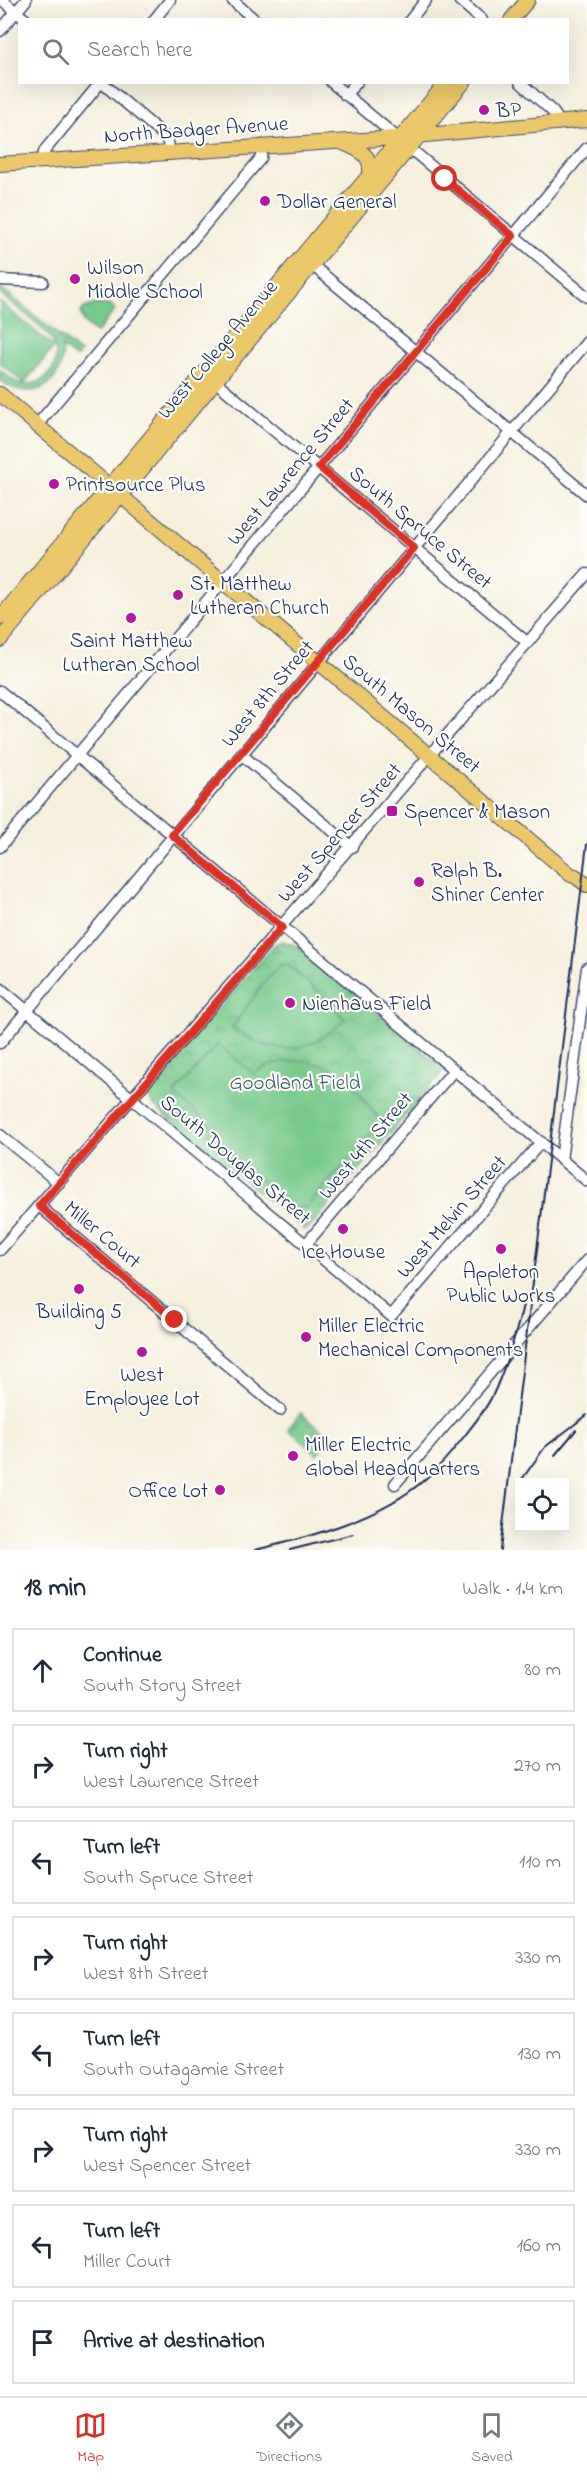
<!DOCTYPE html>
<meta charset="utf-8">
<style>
:root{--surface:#fff;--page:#f6f6f7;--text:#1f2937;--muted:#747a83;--line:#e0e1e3;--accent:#d93025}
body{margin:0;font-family:"Indie Flower",sans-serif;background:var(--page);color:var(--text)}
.controls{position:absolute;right:18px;bottom:18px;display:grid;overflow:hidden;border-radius:0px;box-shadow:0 6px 24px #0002}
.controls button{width:54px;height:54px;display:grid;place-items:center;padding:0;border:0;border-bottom:2px solid var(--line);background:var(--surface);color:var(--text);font:30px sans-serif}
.stop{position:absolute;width:18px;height:18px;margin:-14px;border:4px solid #d93025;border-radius:50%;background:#fff}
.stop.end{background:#d93025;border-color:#fff;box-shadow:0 2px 6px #0008}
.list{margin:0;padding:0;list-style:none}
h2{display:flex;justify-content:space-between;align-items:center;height:78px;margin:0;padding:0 24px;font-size:26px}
h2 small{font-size:20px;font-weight:400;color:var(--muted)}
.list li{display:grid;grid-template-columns:39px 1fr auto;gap:18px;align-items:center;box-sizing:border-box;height:84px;margin:0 12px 12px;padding:0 12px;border:2px solid var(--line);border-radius:0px}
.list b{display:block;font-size:22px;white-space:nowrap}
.list p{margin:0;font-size:20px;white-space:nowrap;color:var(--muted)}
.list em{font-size:20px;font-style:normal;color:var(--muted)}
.icon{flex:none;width:33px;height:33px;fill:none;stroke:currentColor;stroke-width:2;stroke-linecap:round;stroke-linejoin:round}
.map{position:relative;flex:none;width:587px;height:1550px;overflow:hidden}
.search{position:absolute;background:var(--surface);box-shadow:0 6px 24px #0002;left:18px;right:18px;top:18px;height:66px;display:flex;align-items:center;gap:15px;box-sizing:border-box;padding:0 21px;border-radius:0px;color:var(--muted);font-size:22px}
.sheet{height:846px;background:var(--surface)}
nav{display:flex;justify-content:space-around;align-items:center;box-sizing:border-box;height:84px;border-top:2px solid var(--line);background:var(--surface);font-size:16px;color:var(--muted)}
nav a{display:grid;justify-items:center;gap:3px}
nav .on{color:var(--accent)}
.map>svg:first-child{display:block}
.park{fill:url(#park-crowns);stroke:#4a7c75;stroke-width:1.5}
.garden{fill:url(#garden-dots);stroke:#4a7c75;stroke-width:1.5}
.pitch{fill:#78ca8c;stroke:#4a7c75;stroke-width:1.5}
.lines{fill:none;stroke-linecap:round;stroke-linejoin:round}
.minor-casing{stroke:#3c4c71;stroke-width:13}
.major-casing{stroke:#3c4c71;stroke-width:16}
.minor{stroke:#fff;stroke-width:10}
.major{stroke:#eac769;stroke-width:14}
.rail{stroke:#1b2f5e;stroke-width:2}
.route{stroke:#d93025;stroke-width:8}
.poi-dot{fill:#b5179e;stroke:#fdfcf7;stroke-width:2}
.labels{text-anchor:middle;stroke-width:4.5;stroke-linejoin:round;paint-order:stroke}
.poi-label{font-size:21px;fill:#1b2f5e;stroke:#fdfcf7;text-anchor:start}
.street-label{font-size:21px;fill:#1b2f5e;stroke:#fdfcf7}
.park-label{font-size:21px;fill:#375e6c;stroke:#fdfcf7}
</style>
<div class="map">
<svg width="587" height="1550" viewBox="0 0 587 1550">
<defs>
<pattern id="park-crowns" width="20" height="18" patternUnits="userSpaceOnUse" patternTransform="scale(1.5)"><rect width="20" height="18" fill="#78ca8c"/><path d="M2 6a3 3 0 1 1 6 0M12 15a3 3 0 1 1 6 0" fill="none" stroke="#62a476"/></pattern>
<pattern id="garden-dots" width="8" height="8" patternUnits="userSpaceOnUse" patternTransform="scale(1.5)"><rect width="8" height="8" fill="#78ca8c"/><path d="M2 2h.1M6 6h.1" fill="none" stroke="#62a476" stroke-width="1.8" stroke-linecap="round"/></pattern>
</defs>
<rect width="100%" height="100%" fill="#fdfcf7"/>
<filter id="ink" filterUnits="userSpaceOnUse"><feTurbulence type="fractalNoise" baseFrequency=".0167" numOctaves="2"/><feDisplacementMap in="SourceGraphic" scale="12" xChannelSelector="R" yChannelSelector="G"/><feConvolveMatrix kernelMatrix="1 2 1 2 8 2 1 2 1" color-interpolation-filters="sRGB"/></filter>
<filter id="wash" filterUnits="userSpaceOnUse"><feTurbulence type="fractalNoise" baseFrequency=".008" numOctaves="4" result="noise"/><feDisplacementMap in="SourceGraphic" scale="24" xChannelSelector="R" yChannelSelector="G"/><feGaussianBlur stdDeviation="1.35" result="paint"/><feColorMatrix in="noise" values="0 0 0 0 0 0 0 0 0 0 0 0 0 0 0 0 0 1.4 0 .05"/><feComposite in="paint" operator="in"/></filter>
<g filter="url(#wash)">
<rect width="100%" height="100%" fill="#f5efdc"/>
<!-- park -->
<path class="park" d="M 282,941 L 299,947 L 443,1068 L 442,1073 L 310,1227 L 305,1230 L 152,1104 L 149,1094 L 153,1084 L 274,945 Z"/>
<!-- garden -->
<path class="garden" d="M 301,1413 L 331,1438 L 317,1454 L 288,1429 Z"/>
<!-- pitch -->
<path class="pitch" d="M 0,287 L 80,353 L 76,358 L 62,348 C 65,386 30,404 0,380 L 0,370 C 6,375 12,381 19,383 C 42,390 63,366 54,344 C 48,328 14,306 0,294 Z
M 0,302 L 54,347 L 24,383 L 0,363 Z
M 97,304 L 111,305 L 115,310 L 96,333 L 84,323 L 81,312 L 85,308 Z
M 287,964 L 314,988 L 345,1019 C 307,1056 276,1057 232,1028 L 263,984 L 280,965 Z
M 218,1044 L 254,1074 C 281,1054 325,1058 349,1081 C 362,1094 368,1109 382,1121 L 307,1207 L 293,1208 L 208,1134 L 213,1128 L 174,1094 Z"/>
</g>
<g filter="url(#ink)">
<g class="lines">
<defs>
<path id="minor" d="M 2,0 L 26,20
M 232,0 L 255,20
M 459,0 L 482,20
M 154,20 L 170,0
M 410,20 L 426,0
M 0,31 L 26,0
M 101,82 L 160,132 L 168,141 L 169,152
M 331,82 L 587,297
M 520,82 L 553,112 L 560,122
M 345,95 L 357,82
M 41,161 L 45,150 L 101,82
M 306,260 L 587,495
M 0,280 L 43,282
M 210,377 L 528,643
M 37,425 L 261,158 L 262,145
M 0,691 L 587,1181
M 241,754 L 352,847
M 0,847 L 587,148
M 0,988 L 391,1316 L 541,1142
M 0,1043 L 587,342
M 0,1135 L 59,1183
M 561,1160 L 587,968
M 39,1206 L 280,1410
M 306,1244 L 454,1070
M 0,1250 L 587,574
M 395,1484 L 587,1260"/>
<path id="major" d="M 511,20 L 528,0
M 341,142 C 357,149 372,153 370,173
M 0,164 L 394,138 L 587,120
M 0,394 L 571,875 L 575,876 L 587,885
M 0,618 L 447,82
M 0,640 L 464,82"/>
</defs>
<!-- minor casing -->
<use href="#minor" class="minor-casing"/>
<!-- major casing -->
<use href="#major" class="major-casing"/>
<!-- minor -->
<use href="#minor" class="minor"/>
<!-- major -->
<use href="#major" class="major"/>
<!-- rail -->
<path class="rail" d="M 555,1455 L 576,1430
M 520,1482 L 545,1447 L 587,1415
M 255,1550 C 310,1537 380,1518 423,1481 C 440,1467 453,1451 466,1434 C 477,1420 489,1405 496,1388 C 508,1360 517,1331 524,1301
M 290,1550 L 353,1534
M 500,1550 L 587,844"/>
</g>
</g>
<g class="lines" filter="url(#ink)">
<!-- route -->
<path class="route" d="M 175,1320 L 39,1206 L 282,927 L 172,835 L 414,548 L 319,467 L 513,236 L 445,179"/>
</g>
<!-- markers -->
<g class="poi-dot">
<circle cx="484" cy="110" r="6"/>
<circle cx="265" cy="201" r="6"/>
<circle cx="75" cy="279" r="6"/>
<circle cx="54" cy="484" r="6"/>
<circle cx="178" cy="595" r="6"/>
<circle cx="131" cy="618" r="6"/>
<rect x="386" y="805" width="12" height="12" rx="3"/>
<circle cx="419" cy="882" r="6"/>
<circle cx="290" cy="1003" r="6"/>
<circle cx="343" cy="1229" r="6"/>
<circle cx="501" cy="1249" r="6"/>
<circle cx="79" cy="1289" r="6"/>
<circle cx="306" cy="1337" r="6"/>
<circle cx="142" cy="1352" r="6"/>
<circle cx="293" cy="1456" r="6"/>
<circle cx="220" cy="1490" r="6"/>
</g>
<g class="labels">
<!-- poi labels -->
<g class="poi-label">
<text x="496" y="117">BP</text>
<text x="277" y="208">Dollar General</text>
<text x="87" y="274">Wilson<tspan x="87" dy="24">Middle School</tspan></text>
<text x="66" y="491">Printsource Plus</text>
<text x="190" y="590">St. Matthew<tspan x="190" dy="24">Lutheran Church</tspan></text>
<text x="131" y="647" text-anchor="middle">Saint Matthew<tspan x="131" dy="24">Lutheran School</tspan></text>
<text x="404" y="818">Spencer &amp; Mason</text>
<text x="431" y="877">Ralph B.<tspan x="431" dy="24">Shiner Center</tspan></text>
<text x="302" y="1010">Nienhaus Field</text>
<text x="343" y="1258" text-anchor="middle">Ice House</text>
<text x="501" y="1278" text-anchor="middle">Appleton<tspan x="501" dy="24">Public Works</tspan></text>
<text x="79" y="1318" text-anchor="middle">Building 5</text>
<text x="318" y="1332">Miller Electric<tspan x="318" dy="24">Mechanical Components</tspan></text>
<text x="142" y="1381" text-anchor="middle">West<tspan x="142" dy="24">Employee Lot</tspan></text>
<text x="305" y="1451">Miller Electric<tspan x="305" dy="24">Global Headquarters</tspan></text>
<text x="208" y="1497" text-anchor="end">Office Lot</text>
</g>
<!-- street labels -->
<g class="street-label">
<text transform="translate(196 129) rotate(-4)" y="7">North Badger Avenue</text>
<text transform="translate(217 349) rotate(-50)" y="7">West College Avenue</text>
<text transform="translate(290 471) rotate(-50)" y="7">West Lawrence Street</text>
<text transform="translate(421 527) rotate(40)" y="7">South Spruce Street</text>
<text transform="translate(267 693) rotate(-50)" y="7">West 8th Street</text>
<text transform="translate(412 713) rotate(40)" y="7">South Mason Street</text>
<text transform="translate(339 832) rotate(-49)" y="7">West Spencer Street</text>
<text transform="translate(365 1145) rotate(-50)" y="7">West 4th Street</text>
<text transform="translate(236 1159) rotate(40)" y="7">South Douglas Street</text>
<text transform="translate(451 1216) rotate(-49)" y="7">West Melvin Street</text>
<text transform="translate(103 1234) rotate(40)" y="7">Miller Court</text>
</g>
<!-- park labels -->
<g class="park-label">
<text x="295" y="1089">Goodland Field</text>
</g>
</g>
</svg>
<div class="controls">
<button><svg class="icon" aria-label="locate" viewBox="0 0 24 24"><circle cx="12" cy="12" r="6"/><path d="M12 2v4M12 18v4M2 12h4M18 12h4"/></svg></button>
</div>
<div class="stop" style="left:445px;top:179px"></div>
<div class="stop end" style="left:175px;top:1320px"></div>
<div class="search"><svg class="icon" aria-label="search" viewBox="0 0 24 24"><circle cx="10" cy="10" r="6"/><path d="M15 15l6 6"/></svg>Search here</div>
</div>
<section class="sheet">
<h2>18 min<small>Walk · 1.4 km</small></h2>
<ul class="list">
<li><svg class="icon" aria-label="ahead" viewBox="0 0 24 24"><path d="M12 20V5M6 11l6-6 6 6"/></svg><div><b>Continue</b><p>South Story Street</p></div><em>80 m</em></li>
<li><svg class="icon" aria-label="right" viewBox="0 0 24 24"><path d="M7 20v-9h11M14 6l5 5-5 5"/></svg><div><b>Turn right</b><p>West Lawrence Street</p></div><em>270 m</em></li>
<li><svg class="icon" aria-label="left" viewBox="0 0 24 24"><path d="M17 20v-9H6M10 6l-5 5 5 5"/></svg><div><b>Turn left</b><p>South Spruce Street</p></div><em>110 m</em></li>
<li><svg class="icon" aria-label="right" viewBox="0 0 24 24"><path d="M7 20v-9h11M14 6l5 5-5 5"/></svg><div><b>Turn right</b><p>West 8th Street</p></div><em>330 m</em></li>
<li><svg class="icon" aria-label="left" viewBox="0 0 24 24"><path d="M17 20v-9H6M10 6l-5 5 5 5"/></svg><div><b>Turn left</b><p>South Outagamie Street</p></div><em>130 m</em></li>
<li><svg class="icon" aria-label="right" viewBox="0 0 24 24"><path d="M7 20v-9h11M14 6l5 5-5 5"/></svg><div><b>Turn right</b><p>West Spencer Street</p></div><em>330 m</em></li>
<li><svg class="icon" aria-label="left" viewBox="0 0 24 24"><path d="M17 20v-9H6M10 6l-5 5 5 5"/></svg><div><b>Turn left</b><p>Miller Court</p></div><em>160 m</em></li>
<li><svg class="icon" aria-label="arrive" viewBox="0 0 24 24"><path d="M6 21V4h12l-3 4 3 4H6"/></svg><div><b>Arrive at destination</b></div></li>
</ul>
</section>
<nav>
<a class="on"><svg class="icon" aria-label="map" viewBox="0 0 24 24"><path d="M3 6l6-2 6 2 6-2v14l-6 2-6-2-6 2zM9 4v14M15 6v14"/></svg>Map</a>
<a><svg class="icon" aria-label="directions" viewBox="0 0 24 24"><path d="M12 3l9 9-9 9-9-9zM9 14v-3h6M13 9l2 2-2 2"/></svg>Directions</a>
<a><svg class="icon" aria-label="saved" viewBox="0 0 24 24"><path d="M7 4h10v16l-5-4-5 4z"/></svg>Saved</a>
</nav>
